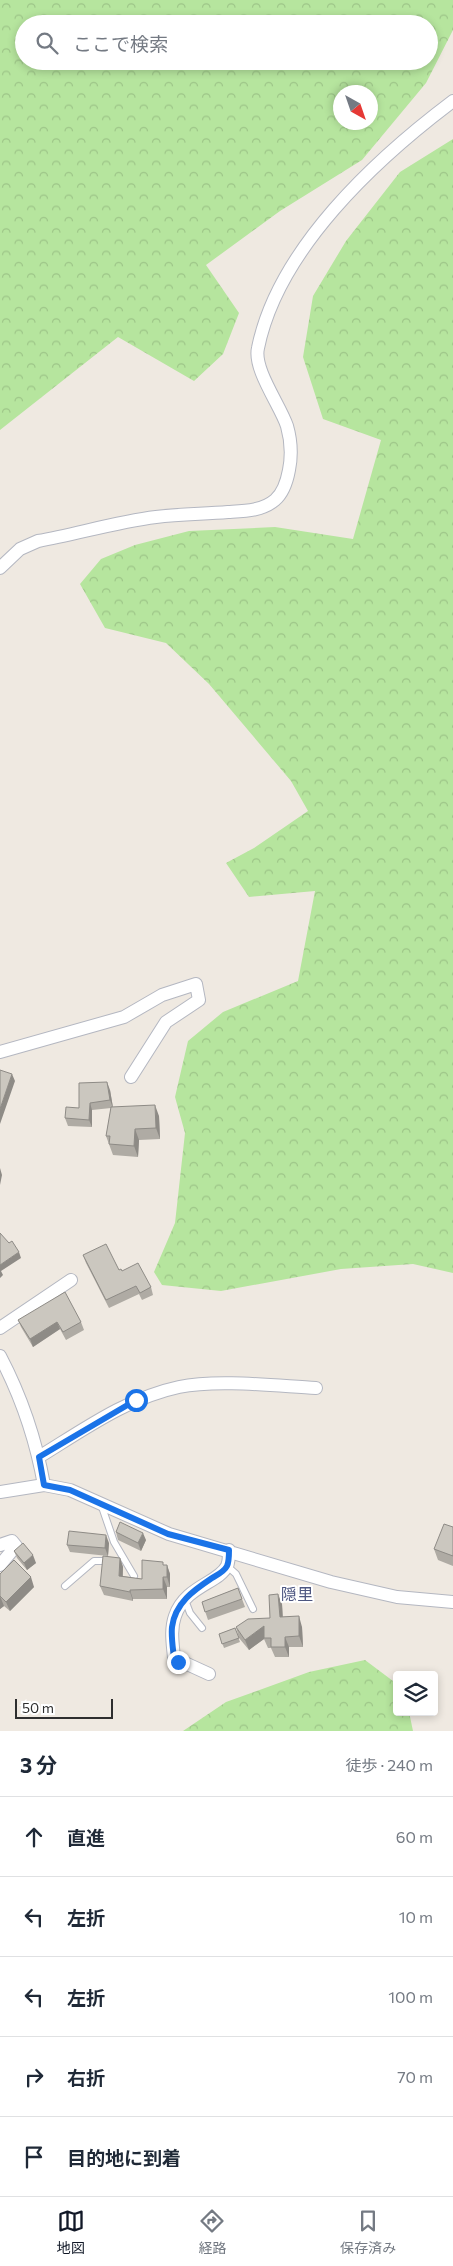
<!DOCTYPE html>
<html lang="ja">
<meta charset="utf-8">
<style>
:root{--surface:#fff;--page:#f2f2f3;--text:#1f2937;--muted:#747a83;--line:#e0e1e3;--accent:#111827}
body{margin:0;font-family:Commissioner,"Noto Sans JP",sans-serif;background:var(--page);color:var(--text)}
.controls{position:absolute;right:15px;bottom:15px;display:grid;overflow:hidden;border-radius:5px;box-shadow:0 2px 8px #0003}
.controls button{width:45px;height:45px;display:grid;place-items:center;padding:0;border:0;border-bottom:1px solid var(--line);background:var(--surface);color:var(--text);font:25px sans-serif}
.compass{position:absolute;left:333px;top:85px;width:45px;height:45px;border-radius:50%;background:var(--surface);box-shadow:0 2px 8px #0003;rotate:140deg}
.scale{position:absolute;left:15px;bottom:12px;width:98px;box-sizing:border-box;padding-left:5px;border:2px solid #2e2e2e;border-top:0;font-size:14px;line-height:18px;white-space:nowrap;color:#2e2e2e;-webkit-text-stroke:4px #fff;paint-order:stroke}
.stop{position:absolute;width:15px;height:15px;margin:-11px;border:4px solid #1a73e8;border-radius:50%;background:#fff}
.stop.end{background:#1a73e8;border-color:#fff;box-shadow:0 1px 5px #0008}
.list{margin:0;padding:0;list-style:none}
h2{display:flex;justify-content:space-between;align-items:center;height:65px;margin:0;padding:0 20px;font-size:21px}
h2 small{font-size:16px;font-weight:400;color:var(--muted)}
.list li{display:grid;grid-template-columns:32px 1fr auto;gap:15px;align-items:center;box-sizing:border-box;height:80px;padding:0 20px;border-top:1px solid var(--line)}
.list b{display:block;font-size:19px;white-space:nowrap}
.list em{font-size:16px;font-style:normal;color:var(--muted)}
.icon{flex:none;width:28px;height:28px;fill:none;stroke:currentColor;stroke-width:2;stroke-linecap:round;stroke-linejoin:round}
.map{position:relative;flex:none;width:453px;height:1731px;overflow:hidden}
.search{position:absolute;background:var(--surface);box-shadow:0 2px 8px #0003;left:15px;right:15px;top:15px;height:55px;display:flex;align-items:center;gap:12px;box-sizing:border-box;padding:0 18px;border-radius:28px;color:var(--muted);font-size:19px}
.sheet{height:465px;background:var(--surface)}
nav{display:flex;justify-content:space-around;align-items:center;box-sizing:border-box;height:70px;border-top:1px solid var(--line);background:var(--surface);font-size:14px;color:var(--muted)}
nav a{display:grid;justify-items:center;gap:2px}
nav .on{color:var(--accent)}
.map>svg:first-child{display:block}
.forest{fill:url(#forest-crowns);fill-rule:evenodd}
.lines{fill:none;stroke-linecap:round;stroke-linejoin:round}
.service-casing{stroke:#b4b7c1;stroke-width:8}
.minor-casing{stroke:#b4b7c1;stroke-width:14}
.service{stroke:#fff;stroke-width:6}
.minor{stroke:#fff;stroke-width:12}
.wall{fill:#afaba4}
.shaded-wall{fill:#8e8b86}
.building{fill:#cbc7bf;stroke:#8e8b86}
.route{stroke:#1a73e8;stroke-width:6}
.labels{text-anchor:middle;stroke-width:4;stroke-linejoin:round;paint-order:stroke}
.quarter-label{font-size:16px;fill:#4d5680;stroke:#fff}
</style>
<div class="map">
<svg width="453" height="1731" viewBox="0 0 453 1731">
<defs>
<pattern id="forest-crowns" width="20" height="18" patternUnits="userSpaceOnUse" patternTransform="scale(1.25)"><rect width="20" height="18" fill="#b6e59e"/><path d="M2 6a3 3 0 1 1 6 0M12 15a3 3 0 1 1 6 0" fill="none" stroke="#9dc588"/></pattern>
</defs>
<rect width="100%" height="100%" fill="#efe9e1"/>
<!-- forest -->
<path class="forest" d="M 0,0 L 453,0 L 453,30 L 426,83 L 362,160 L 280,211 L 206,265 L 239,313 L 223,354 L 194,381 L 118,337 L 0,430 ZM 24,24 L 429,24 L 429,61 L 24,61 ZM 340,92 L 370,92 L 370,122 L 340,122 Z
M 453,139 L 453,1273 L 413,1264 L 341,1269 L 221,1291 L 162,1285 L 154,1272 L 175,1223 L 185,1133 L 175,1097 L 188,1041 L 223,1012 L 298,981 L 315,891 L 249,897 L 226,863 L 254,848 L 308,811 L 291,781 L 209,684 L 166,643 L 105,628 L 80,584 L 101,559 L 135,545 L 189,531 L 275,527 L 353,539 L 381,440 L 323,419 L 303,357 L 313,296 L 346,241 L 400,172 Z
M 365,1660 L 397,1684 L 397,1712 L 409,1712 L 413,1731 L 183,1731 L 226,1702 L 309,1672 Z"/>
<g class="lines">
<defs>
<path id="service" d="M 101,1504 L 114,1542 L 134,1576
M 227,1566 L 236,1574 L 253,1609
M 65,1586 L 94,1561 L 111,1561
M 185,1600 L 190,1613 L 202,1628"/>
<path id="minor" d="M 0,568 L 20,549 L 38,541 C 77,534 116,522 156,517 C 180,514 204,514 228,512 C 244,511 262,511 275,500 C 283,493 287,481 289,470 C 292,455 291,440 287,426 C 280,405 253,369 258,348 C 278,249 376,159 453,101
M 0,1052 L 124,1017 L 162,995 L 196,984 L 199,1000 L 166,1022 L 131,1077
M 0,1328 L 71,1280
M 0,1356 C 21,1396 36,1440 44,1485
M 39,1457 C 83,1430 127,1398 179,1387 C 217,1379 277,1386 316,1388
M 0,1492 L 44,1485 L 70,1490 L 169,1534 L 331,1582 L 397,1597 L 453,1602
M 0,1545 L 12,1541 L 16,1546 L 0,1565
M 209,1674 L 174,1658 C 173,1645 170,1630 175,1616 C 185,1586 219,1583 227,1566 C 229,1562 229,1555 229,1550"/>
</defs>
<!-- service casing -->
<use href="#service" class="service-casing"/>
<!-- minor casing -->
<use href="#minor" class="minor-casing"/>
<!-- service -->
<use href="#service" class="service"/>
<!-- minor -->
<use href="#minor" class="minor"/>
</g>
<!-- wall -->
<path class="wall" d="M 110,1090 L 113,1107 L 159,1116 L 160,1139 L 139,1140 L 138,1157 L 113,1155 L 106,1136 L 111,1108 L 92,1110 L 92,1127 L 68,1126 L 65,1118 L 79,1108 Z
M 83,1255 L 122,1271 L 151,1287 L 153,1295 L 142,1300 L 139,1294 L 109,1308 L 86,1263 Z
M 18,1320 L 81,1322 L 84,1330 L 66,1340 L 60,1329 L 33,1347 L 21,1327 Z
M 453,1527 L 453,1566 L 438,1560 L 434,1549 Z
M 116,1532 L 146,1540 L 141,1551 L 118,1540 Z
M 109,1543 L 108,1556 L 70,1552 L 67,1545 Z
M 14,1551 L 36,1563 L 27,1570 L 17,1558 Z
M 120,1558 L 123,1567 L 123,1576 L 142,1579 L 164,1565 L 167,1565 L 170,1574 L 170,1587 L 167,1587 L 167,1599 L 133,1599 L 133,1601 L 104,1595 L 100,1586 Z
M 0,1574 L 34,1587 L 10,1611 L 4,1606 L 0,1609 Z
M 238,1588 L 245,1607 L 208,1620 L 202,1602 Z
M 282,1604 L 283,1617 L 302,1627 L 303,1647 L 289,1647 L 289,1657 L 275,1657 L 271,1648 L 268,1648 L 264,1639 L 249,1650 L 239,1638 L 236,1627 L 270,1618 Z
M 235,1628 L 240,1642 L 224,1648 L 219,1634 Z"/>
<!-- shaded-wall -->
<path class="shaded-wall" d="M 12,1074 L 15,1081 L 0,1124 L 0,1109 Z
M 107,1082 L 110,1090 L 113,1108 L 110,1100 Z
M 90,1103 L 92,1110 L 92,1127 L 89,1120 Z
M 155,1105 L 159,1116 L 160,1139 L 156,1128 Z
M 135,1129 L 139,1140 L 138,1157 L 134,1146 Z
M 0,1168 L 2,1175 L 0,1185 Z
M 19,1252 L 21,1258 L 1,1271 L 3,1275 L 0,1278 L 0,1265 Z
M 57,1322 L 60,1329 L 33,1347 L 30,1339 Z
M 143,1533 L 146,1540 L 141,1551 L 138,1543 Z
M 106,1535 L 109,1543 L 108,1556 L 105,1548 Z
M 33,1555 L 36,1563 L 27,1570 L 24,1563 Z
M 120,1558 L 123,1567 L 122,1586 L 119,1576 Z
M 167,1565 L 170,1574 L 170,1587 L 167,1577 Z
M 31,1577 L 34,1587 L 10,1611 L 6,1602 Z
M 163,1577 L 167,1587 L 167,1599 L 163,1589 Z
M 130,1590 L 133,1599 L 133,1601 L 130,1592 Z
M 278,1594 L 282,1604 L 283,1627 L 280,1617 Z
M 0,1596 L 4,1606 L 0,1609 Z
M 299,1616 L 302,1627 L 303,1647 L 299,1636 Z
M 264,1626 L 264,1639 L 249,1650 L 245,1640 Z
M 285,1637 L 289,1647 L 289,1657 L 285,1647 Z"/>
<!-- building -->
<path class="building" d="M 0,1070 L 12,1074 L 0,1109 Z
M 107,1082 L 110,1100 L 90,1103 L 89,1120 L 65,1118 L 66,1107 L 79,1108 L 79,1083 Z
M 155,1105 L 156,1128 L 135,1129 L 134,1146 L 109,1144 L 110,1136 L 106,1136 L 111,1107 Z
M 0,1233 L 9,1243 L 12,1241 L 19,1252 L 0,1265 Z
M 106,1244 L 119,1270 L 121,1269 L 122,1271 L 138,1263 L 151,1287 L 140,1293 L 136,1286 L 106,1300 L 83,1255 Z
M 65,1292 L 81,1322 L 63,1332 L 57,1322 L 30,1339 L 18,1320 Z
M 120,1522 L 143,1533 L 138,1543 L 116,1532 Z
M 444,1524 L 453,1527 L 453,1556 L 434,1549 Z
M 69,1531 L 106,1535 L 105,1548 L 67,1545 Z
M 23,1543 L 33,1555 L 24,1563 L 14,1551 Z
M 103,1556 L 120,1558 L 119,1576 L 142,1579 L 142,1560 L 163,1562 L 163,1565 L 167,1565 L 167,1577 L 163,1577 L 163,1589 L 130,1590 L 130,1592 L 100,1586 Z
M 14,1560 L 31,1577 L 6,1602 L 0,1596 L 0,1574 Z
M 238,1588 L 242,1599 L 205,1612 L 202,1602 Z
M 278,1594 L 280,1617 L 299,1616 L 299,1636 L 285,1637 L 285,1647 L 271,1647 L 271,1638 L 264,1638 L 264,1626 L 245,1640 L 236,1627 L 248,1619 L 270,1618 L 269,1595 Z
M 235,1628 L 239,1638 L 222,1644 L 219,1634 Z"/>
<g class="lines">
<!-- route -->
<path class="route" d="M 136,1400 L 39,1457 L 44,1485 L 70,1490 L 168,1534 L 229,1550 C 229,1555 229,1562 227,1566 C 224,1572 217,1575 212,1578 C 194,1590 175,1603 172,1627 C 171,1637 173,1649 174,1658 L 178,1662"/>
</g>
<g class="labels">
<!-- quarter labels -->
<g class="quarter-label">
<text x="297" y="1600">隠里</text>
</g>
</g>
</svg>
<div class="controls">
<button><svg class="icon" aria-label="layers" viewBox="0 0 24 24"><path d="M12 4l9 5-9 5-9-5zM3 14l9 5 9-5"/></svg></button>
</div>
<svg class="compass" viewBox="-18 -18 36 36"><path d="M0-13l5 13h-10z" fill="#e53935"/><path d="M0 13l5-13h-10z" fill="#747a83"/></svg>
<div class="scale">50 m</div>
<div class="stop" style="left:136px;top:1400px"></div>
<div class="stop end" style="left:178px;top:1662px"></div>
<div class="search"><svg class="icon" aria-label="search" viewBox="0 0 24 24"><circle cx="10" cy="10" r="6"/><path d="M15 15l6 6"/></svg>ここで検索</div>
</div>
<section class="sheet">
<h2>3 分<small>徒歩 · 240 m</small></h2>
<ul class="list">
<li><svg class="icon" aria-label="ahead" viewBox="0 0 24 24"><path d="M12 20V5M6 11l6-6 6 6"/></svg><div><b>直進</b></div><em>60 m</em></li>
<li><svg class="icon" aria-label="left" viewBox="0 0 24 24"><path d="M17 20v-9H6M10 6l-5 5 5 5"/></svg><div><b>左折</b></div><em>10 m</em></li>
<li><svg class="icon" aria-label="left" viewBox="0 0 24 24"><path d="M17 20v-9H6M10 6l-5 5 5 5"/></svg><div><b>左折</b></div><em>100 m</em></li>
<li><svg class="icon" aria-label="right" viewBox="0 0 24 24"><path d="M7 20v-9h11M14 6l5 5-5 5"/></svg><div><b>右折</b></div><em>70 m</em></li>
<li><svg class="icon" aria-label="arrive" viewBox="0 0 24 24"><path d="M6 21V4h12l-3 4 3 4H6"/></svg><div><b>目的地に到着</b></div></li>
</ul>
</section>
<nav>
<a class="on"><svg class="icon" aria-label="map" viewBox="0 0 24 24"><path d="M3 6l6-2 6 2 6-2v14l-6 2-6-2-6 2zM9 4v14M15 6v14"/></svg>地図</a>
<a><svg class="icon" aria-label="directions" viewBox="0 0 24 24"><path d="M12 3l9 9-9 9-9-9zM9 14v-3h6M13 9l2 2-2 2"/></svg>経路</a>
<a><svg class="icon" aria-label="saved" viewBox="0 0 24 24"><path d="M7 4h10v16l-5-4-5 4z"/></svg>保存済み</a>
</nav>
